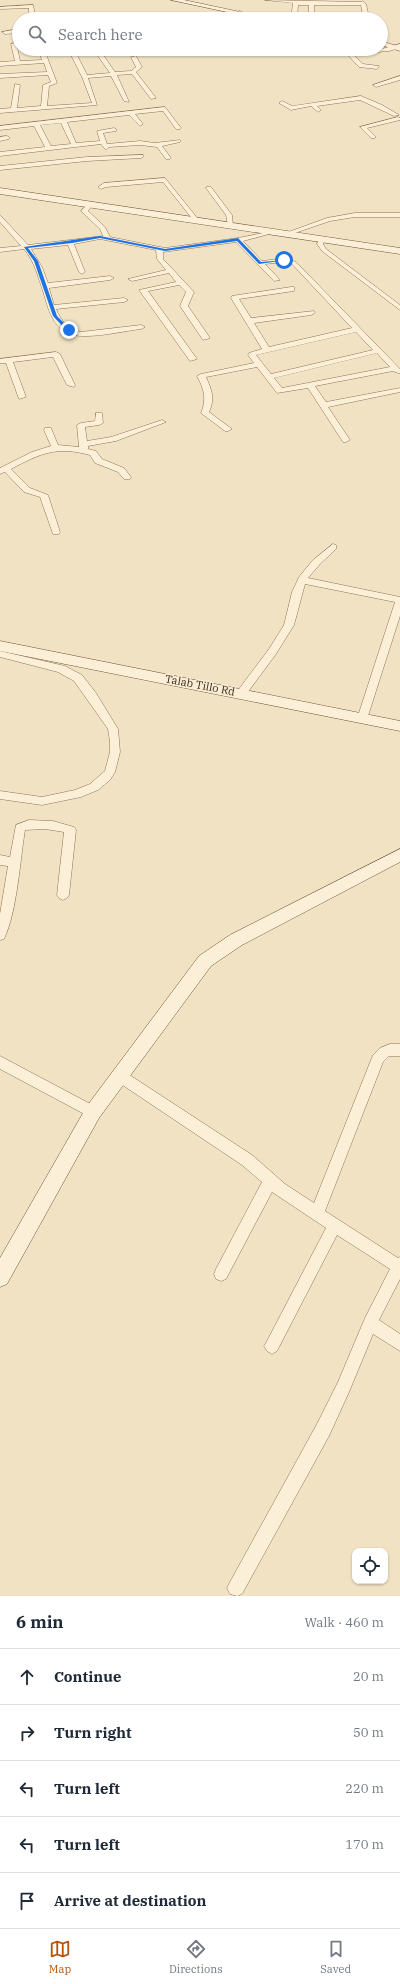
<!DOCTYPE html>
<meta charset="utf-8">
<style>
:root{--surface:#fff;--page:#f2f2f3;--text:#1f2937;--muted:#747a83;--line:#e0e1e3;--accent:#b45309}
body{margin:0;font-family:"IBM Plex Serif",serif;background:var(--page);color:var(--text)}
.controls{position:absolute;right:12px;bottom:12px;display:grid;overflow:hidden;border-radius:8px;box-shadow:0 1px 3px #0004}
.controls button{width:36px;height:36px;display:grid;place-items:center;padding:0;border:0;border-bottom:1px solid var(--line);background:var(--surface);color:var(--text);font:20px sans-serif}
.stop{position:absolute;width:12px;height:12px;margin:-9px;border:3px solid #1a73e8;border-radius:50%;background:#fff}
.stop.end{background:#1a73e8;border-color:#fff;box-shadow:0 1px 4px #0008}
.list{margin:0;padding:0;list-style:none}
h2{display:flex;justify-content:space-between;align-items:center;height:52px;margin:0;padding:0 16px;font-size:17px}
h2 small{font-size:13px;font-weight:400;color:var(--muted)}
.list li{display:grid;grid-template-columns:26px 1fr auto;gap:12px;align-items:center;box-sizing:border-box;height:56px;padding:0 16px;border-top:1px solid var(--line)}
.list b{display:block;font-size:15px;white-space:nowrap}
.list em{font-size:13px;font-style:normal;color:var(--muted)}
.icon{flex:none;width:22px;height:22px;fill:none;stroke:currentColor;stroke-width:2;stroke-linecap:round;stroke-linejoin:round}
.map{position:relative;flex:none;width:400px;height:1596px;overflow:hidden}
.search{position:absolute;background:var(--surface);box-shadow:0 1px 3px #0004;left:12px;right:12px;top:12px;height:44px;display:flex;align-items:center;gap:10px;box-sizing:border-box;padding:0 14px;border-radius:22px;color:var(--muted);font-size:15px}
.sheet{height:332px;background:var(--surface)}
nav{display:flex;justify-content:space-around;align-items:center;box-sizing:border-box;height:56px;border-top:1px solid var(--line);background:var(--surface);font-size:11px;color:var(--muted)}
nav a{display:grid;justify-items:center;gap:2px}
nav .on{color:var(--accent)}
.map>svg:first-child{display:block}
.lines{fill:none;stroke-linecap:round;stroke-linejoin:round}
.street-casing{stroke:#8d7258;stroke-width:1}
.secondary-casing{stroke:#6f533b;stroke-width:1}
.street{fill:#fbefd7;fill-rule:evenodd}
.secondary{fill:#fbefd7;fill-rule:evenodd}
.route{fill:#1a73e8}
.labels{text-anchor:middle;stroke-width:3;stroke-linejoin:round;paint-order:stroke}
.street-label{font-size:11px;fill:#3c2b1d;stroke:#f8ecd4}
</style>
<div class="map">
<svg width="400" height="1596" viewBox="0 0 400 1596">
<rect width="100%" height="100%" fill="#f1e2c3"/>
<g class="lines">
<defs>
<path id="street" d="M 265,0 L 361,2 L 363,1 L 366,4 L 369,17 L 357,19 L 363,16 L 361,5 L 314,5 L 314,19 L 308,19 L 309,5 L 298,5 L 297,19 L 291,19 L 293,3 Z
M 33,5 L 35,15 L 33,19 L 27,19 L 29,15 L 29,8 L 0,9 L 0,7 Z
M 240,11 L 243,13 L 244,19 L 238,19 L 237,13 Z
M 19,29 L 19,33 L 5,34 L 2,32 Z
M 19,42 L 19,46 L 17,46 L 20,61 L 42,60 L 38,49 L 44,49 L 57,83 L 49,86 L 47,106 L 92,103 L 82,77 L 68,49 L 74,49 L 87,75 L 110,73 L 93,49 L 99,49 L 115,72 L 131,71 L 136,67 L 131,57 L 136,56 L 142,67 L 136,72 L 156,98 L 151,99 L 132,74 L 117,75 L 129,102 L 124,101 L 111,76 L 88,78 L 97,105 L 0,113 L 0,109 L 11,108 L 15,84 L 20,85 L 17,108 L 41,106 L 43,85 L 51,82 L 48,75 L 0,78 L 0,74 L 47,72 L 44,63 L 0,66 L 0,62 L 15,61 L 11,44 Z
M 400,44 L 400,48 L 389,51 L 353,54 L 363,64 L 379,66 L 377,69 L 359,67 L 346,53 L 381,49 Z
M 400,76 L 400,80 L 376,87 L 373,85 Z
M 361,96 L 382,105 L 399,115 L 394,116 L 360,100 L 317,106 L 321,110 L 318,112 L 311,106 L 291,110 L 279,103 L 282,101 L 292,106 Z
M 165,107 L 181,128 L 180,129 L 176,129 L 163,111 L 135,114 L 143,124 L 140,126 L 129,115 L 67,122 L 76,143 L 100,141 L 97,131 L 114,128 L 117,130 L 116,131 L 103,133 L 107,144 L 140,141 L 155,143 L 180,140 L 180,142 L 162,146 L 171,158 L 170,159 L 166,159 L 157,147 L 140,145 L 109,147 L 106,150 L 101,144 L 0,156 L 0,152 L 45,147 L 34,126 L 0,130 L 0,126 ZM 61,123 L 71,144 L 51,146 L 40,125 Z
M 398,117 L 400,118 L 400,120 L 367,128 L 375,136 L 375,138 L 371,138 L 360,127 Z
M 7,136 L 10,138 L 9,139 L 0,141 L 0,137 Z
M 143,155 L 143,157 L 141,158 L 87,161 L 0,170 L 0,166 L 87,157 Z
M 165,178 L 198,219 L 198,221 L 194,221 L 163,182 L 106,187 L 101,189 L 98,187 L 104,183 Z
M 207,187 L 211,187 L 232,215 L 233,226 L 228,225 L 226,215 L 206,188 Z
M 90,202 L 93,204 L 88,211 L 105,227 L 110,237 L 165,248 L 238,238 L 273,231 L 273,233 L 243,241 L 262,261 L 286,258 L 296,262 L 400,369 L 400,373 L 398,373 L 393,371 L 315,386 L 326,402 L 400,388 L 400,392 L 328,407 L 350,440 L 346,442 L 343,442 L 308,388 L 277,393 L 257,367 L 206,377 C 212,390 215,399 209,412 L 232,429 L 228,431 L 225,431 L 201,413 C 207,399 204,389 197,376 L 201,374 L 254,363 L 248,355 L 249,353 L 262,349 L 231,298 L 232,296 L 291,287 L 294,287 L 294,291 L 239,299 L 251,318 L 314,311 L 315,313 L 311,315 L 254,323 L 269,347 L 352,328 L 292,264 L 285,262 L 265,264 L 280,280 L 274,281 L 236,242 L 163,252 L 163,259 L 194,292 L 188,306 L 210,338 L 203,340 L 180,306 L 186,292 L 179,285 L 148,291 L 197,359 L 190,361 L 139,290 L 176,282 L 169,273 L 132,281 L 128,279 L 166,270 L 157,259 L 156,250 L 100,239 L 74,244 L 85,272 L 82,274 L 79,272 L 68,245 L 31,249 L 42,267 L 48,283 L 110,276 L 114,278 L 110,280 L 49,288 L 54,305 L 124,298 L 128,300 L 124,302 L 56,309 C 61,321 68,329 81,332 L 141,325 L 145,327 L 141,329 C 122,331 84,341 67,333 C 52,326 47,305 43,291 C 38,277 35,262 24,249 L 0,252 L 0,248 L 21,246 L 0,222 L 0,215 L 28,245 L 103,236 L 100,229 L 81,211 ZM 356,332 L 373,350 L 271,374 L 256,355 ZM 377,353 L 390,367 L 282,388 L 274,378 Z
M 355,213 L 400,213 L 400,217 L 355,217 L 330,221 L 286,236 L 283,234 L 327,218 Z
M 320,238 L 325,239 L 323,244 L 326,249 L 400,305 L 400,310 L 322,251 L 317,244 Z
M 56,352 L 60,354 L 75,385 L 74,387 L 67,385 L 53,357 L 13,362 L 26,397 L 19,399 L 6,363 L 0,363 L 0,359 Z
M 96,413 L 102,413 L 103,423 L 99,425 L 85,427 L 87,441 L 111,437 L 162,420 L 166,422 L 116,441 L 88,446 L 88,449 L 96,451 L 102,459 L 124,468 L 131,477 L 130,479 L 124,479 L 118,472 L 95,463 L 90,455 C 57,446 41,453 11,469 L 30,488 L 48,495 L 60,532 L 59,534 L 53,534 L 40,497 L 24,492 L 5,472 L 0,474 L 0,468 L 32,452 L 51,446 L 44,430 L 45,428 L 51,428 L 58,445 L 79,447 L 77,425 L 81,423 L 95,421 Z
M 333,544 L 336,545 L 336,549 L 320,564 L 308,578 L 400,597 L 400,616 L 367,719 L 362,723 L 357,719 L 395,602 L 305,584 L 294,625 L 276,654 L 245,696 L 237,696 L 236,693 L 269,649 L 284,625 L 292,592 L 299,577 L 313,560 Z
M 0,651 L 65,666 L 82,675 L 96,693 L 118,729 L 120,752 L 115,772 L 110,780 L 98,790 L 81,797 L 42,805 L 0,799 L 0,791 L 42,797 L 75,790 L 90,784 L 105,771 L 110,752 L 110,742 L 108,729 L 74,681 L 58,672 L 0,657 Z
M 29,820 L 53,821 L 74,827 L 76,830 L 69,895 L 67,898 L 63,900 L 59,898 L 57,895 L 64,832 L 45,829 L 25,830 C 20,860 17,912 4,939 L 0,940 L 0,914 L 8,866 L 0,865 L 0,855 L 10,857 L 16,825 Z
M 390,1044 L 400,1044 L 400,1056 L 389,1056 L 383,1062 L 325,1211 L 398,1258 L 400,1257 L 400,1279 L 379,1320 L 400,1334 L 400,1351 L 373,1334 L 349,1392 L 329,1436 L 242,1594 L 237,1596 L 230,1594 L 227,1588 L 230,1582 L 317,1424 L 338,1382 L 365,1318 L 390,1269 L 337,1235 L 277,1351 L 272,1354 L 267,1351 L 264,1346 L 267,1341 L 326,1228 L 272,1192 L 226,1279 L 221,1281 L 216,1279 L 214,1274 L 216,1269 L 262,1182 L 242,1165 L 115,1080 L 113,1076 L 115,1072 L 120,1070 L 125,1072 L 252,1155 L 285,1184 L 314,1203 L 373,1055 L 380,1048 Z
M 0,1056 L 98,1108 L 100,1112 L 98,1116 L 93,1118 L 88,1116 L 0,1069 Z"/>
<path id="secondary" d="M 171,0 L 184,0 L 273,19 L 260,19 Z
M 381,41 L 400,47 L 400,51 L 381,45 Z
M 0,188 L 400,248 L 400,254 L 0,194 Z
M 0,641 L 400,721 L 400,731 L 0,651 Z
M 400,849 L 400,862 L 242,945 L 211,966 L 99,1118 L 7,1284 L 0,1287 L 0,1258 L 87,1106 L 199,956 L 230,935 Z"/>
</defs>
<!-- street casing -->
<use href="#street" class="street-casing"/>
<!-- secondary casing -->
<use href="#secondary" class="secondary-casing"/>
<!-- street -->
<use href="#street" class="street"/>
<!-- secondary -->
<use href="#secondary" class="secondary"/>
</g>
<!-- route -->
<path class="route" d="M 100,236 L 165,249 L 238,238 L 261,262 L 286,260 L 259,264 L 237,241 L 165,251 L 100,238 L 72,243 L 28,248 L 38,261 L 57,316 L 71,330 L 67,331 L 53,316 L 34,261 L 24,247 Z"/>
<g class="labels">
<!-- street labels -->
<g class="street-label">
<text transform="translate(200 685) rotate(11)" y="4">Talab Tillo Rd</text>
</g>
</g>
</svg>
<div class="controls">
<button><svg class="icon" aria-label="locate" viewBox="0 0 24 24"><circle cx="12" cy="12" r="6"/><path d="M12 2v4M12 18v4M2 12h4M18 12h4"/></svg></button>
</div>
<div class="stop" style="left:284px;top:260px"></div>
<div class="stop end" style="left:69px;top:330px"></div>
<div class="search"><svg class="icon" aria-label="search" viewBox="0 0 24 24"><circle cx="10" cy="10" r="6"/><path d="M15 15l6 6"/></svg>Search here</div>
</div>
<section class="sheet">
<h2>6 min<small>Walk · 460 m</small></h2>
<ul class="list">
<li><svg class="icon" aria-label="ahead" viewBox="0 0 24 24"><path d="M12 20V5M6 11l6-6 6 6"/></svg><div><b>Continue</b></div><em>20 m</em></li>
<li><svg class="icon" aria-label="right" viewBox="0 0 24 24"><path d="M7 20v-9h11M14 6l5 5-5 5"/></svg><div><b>Turn right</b></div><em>50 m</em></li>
<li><svg class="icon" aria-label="left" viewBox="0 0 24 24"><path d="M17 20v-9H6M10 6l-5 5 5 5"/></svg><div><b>Turn left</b></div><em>220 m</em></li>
<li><svg class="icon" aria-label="left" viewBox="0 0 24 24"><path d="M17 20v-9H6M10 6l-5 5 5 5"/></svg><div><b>Turn left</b></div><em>170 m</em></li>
<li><svg class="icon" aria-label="arrive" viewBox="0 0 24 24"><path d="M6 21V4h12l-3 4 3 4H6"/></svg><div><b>Arrive at destination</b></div></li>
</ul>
</section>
<nav>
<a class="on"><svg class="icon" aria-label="map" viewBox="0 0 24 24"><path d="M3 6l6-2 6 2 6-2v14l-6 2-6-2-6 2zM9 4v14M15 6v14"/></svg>Map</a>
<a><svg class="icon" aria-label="directions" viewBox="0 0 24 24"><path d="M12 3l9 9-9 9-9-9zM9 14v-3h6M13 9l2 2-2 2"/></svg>Directions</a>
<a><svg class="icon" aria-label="saved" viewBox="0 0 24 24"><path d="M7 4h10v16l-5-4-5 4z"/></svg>Saved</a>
</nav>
